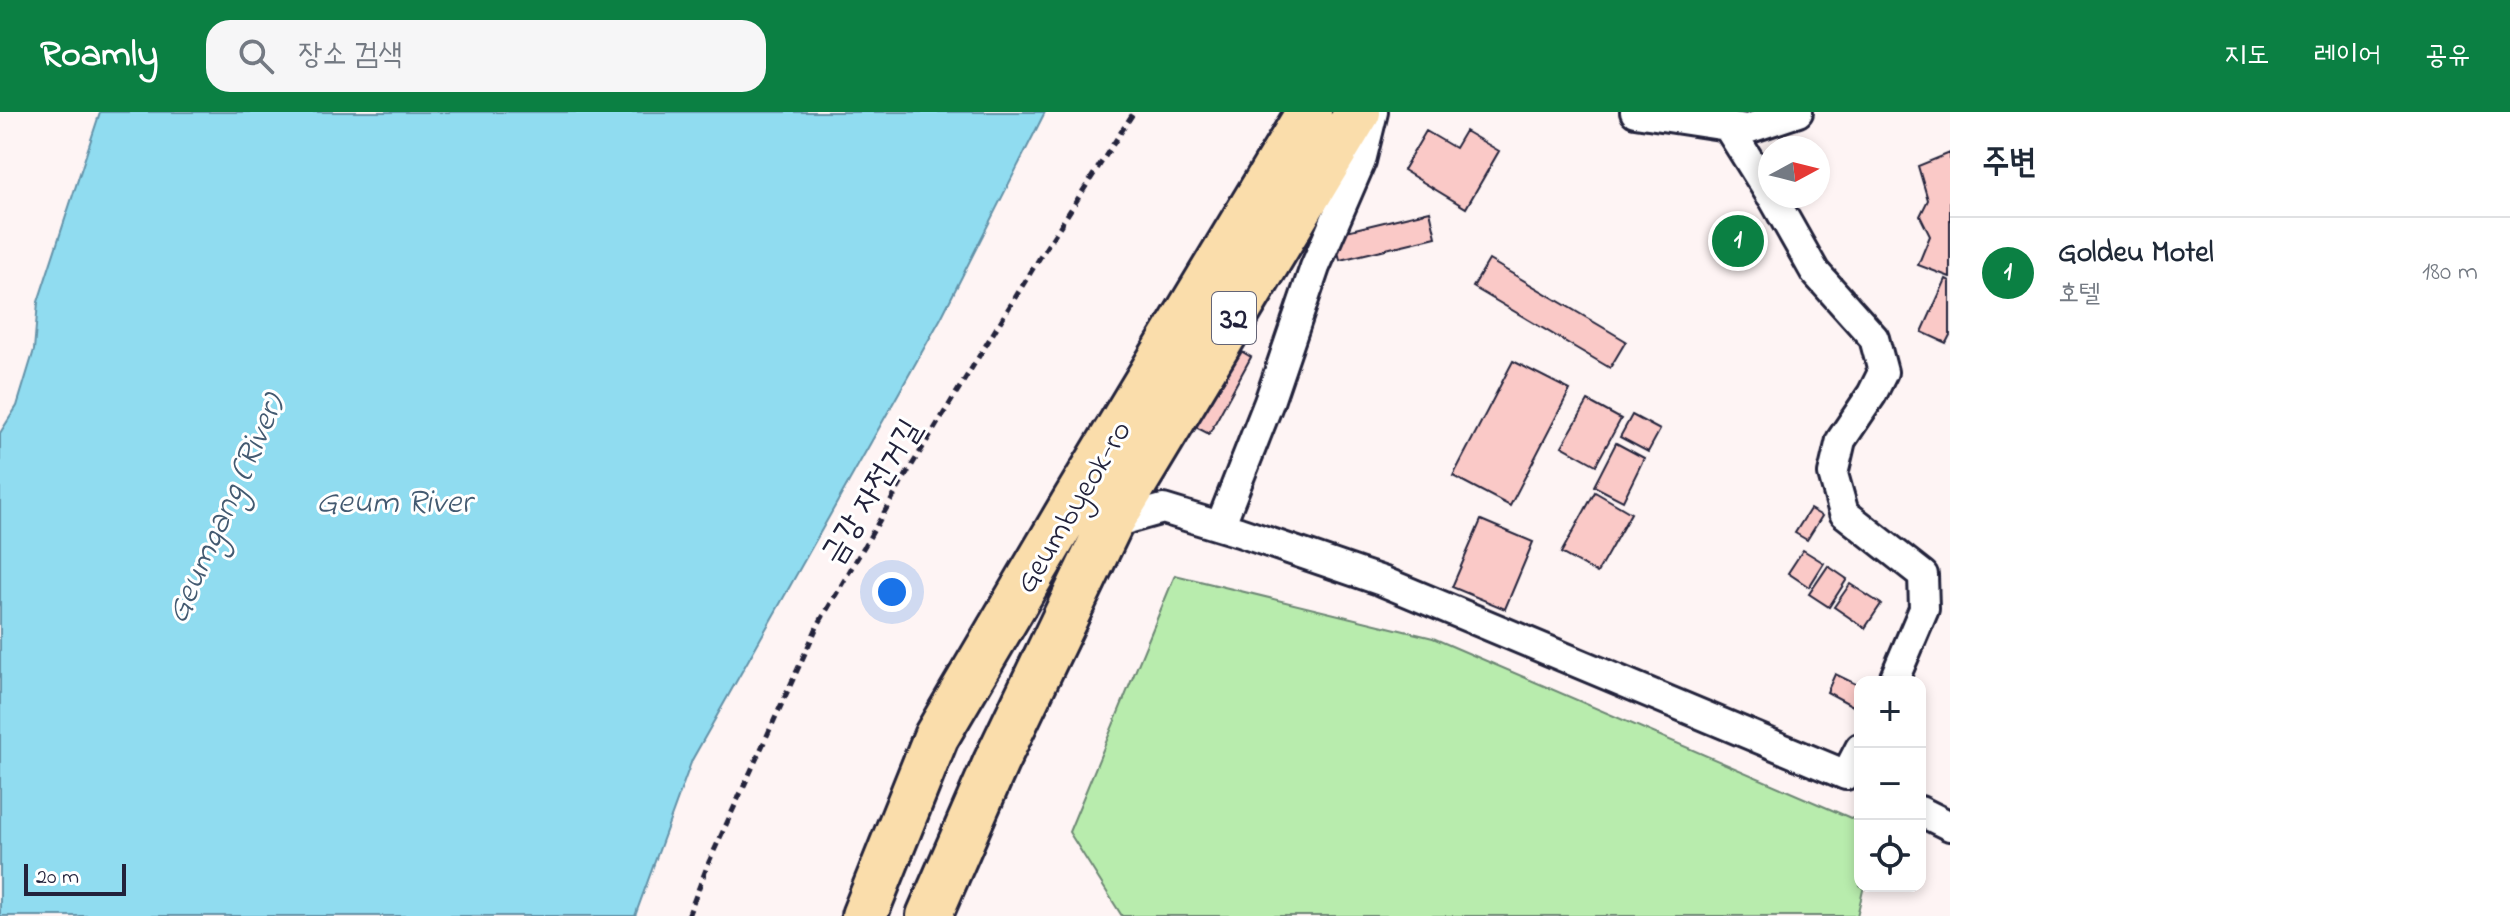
<!DOCTYPE html>
<html lang="ko">
<meta charset="utf-8">
<style>
:root{--surface:#fff;--page:#f6f6f7;--text:#1f2937;--muted:#747a83;--line:#e0e1e3;--accent:#0b8043}
body{margin:0;font-family:"Indie Flower","Poor Story",sans-serif;background:var(--page);color:var(--text)}
.controls{position:absolute;right:24px;bottom:24px;display:grid;overflow:hidden;border-radius:16px;box-shadow:0 4px 12px #0003}
.controls button{width:72px;height:72px;display:grid;place-items:center;padding:0;border:0;border-bottom:2px solid var(--line);background:var(--surface);color:var(--text);font:40px sans-serif}
.compass{position:absolute;left:1758px;top:24px;width:72px;height:72px;border-radius:50%;background:var(--surface);box-shadow:0 4px 12px #0003;rotate:83deg}
.scale{position:absolute;left:24px;bottom:20px;width:102px;box-sizing:border-box;padding-left:8px;border:4px solid #22223b;border-top:0;font-size:22px;line-height:28px;white-space:nowrap;color:#22223b;-webkit-text-stroke:6px #fff;paint-order:stroke}
.you{position:absolute;left:892px;top:480px;width:28px;height:28px;margin:-20px;border:6px solid #fff;border-radius:50%;background:#1a73e8;box-shadow:0 0 0 12px #1a73e833}
.badge{display:grid;place-items:center;width:52px;height:52px;border-radius:50%;background:var(--accent);color:#fff;font-size:26px;font-weight:700}
.pin{position:absolute;translate:-50% -50%;border:4px solid #fff;box-shadow:0 2px 8px #0006}
.list{margin:0;padding:0;list-style:none}
h2{display:flex;justify-content:space-between;align-items:center;height:104px;margin:0;padding:0 32px;font-size:34px}
h2 small{font-size:26px;font-weight:400;color:var(--muted)}
.list li{display:grid;grid-template-columns:52px 1fr auto;gap:24px;align-items:center;box-sizing:border-box;height:112px;padding:0 32px;border-top:2px solid var(--line)}
.list b{display:block;font-size:30px;white-space:nowrap}
.list p{margin:0;font-size:26px;white-space:nowrap;color:var(--muted)}
.list em{font-size:26px;font-style:normal;color:var(--muted)}
.icon{flex:none;width:44px;height:44px;fill:none;stroke:currentColor;stroke-width:2;stroke-linecap:round;stroke-linejoin:round}
.map{position:relative;flex:none;width:1950px;height:804px;overflow:hidden}
header{display:flex;align-items:center;gap:48px;box-sizing:border-box;height:112px;padding:0 40px;background:var(--accent);color:#fff}
header strong{font-size:38px}
nav{display:flex;gap:44px;margin-inline-start:auto;font-size:28px}
.search{width:560px;height:72px;background:var(--page);display:flex;align-items:center;gap:20px;box-sizing:border-box;padding:0 28px;border-radius:24px;color:var(--muted);font-size:30px}
main{display:flex}
aside{flex:1;background:var(--surface)}
.map>svg:first-child{display:block}
.green{fill:#b8ecad;stroke:#6d8774;stroke-width:2}
.water{fill:#90dcf0;stroke:#6492a8;stroke-width:2}
.building{fill:#fac9c7;stroke:#22223b;stroke-width:2}
.lines{fill:none;stroke-linecap:round;stroke-linejoin:round}
.minor-casing{stroke:#22223b;stroke-width:34}
.trunk-casing{stroke:#22223b;stroke-width:50}
.path{stroke:#22223b;stroke-width:5;stroke-dasharray:8 6;stroke-linecap:butt}
.minor{stroke:#fff;stroke-width:28}
.trunk{stroke:#faddab;stroke-width:44}
.labels{text-anchor:middle;stroke-width:6;stroke-linejoin:round;paint-order:stroke}
.shield{fill:#fff;stroke:#646476;stroke-width:2}
.shield-label{font-size:30px;font-weight:bold;fill:#22223b}
.street-label{font-size:32px;fill:#22223b;stroke:#fff}
.water-label{font-size:34px;font-style:italic;fill:#435a71;stroke:#fff}
</style>
<header>
<strong>Roamly</strong>
<div class="search"><svg class="icon" aria-label="search" viewBox="0 0 24 24"><circle cx="10" cy="10" r="6"/><path d="M15 15l6 6"/></svg>장소 검색</div>
<nav><a>지도</a><a>레이어</a><a>공유</a></nav>
</header>
<main>
<div class="map">
<svg width="1950" height="804" viewBox="0 0 1950 804">
<rect width="100%" height="100%" fill="#fef4f4"/>
<filter id="ink" filterUnits="userSpaceOnUse"><feTurbulence type="fractalNoise" baseFrequency=".0125" numOctaves="2"/><feDisplacementMap in="SourceGraphic" scale="16" xChannelSelector="R" yChannelSelector="G"/><feConvolveMatrix kernelMatrix="1 2 1 2 8 2 1 2 1" color-interpolation-filters="sRGB"/></filter>
<g filter="url(#ink)">
<!-- green -->
<path class="green" d="M 1175,463 L 1433,526 L 1860,710 L 1860,774 L 1864,774 L 1857,804 L 1122,804 L 1069,720 Z"/>
<!-- water -->
<path class="water" d="M 100,0 L 1045,0 L 941,206 L 692,648 L 635,804 L 0,804 L 0,321 L 17,294 L 34,238 L 38,190 Z"/>
<!-- building -->
<path class="building" d="M 1426,19 L 1455,36 L 1465,19 L 1499,39 L 1466,96 L 1403,58 Z
M 1950,41 L 1950,165 L 1918,153 L 1930,124 L 1920,104 L 1928,88 L 1918,54 Z
M 1430,99 L 1436,125 L 1340,148 L 1334,122 Z
M 1489,148 L 1626,229 L 1610,256 L 1473,175 Z
M 1946,167 L 1950,169 L 1950,223 L 1946,231 L 1922,220 Z
M 1229,232 L 1251,245 L 1209,322 L 1186,310 Z
M 1513,249 L 1570,278 L 1510,394 L 1453,364 Z
M 1588,289 L 1621,307 L 1596,353 L 1562,334 Z
M 1632,303 L 1660,318 L 1648,340 L 1620,325 Z
M 1616,331 L 1644,346 L 1623,389 L 1594,374 Z
M 1595,380 L 1631,401 L 1597,461 L 1561,441 Z
M 1810,397 L 1822,404 L 1807,428 L 1795,421 Z
M 1481,408 L 1533,430 L 1505,497 L 1452,475 Z
M 1803,438 L 1824,451 L 1809,475 L 1788,461 Z
M 1828,454 L 1847,467 L 1829,495 L 1809,482 Z
M 1850,472 L 1881,492 L 1865,516 L 1834,495 Z
M 1835,562 L 1860,574 L 1853,594 L 1827,580 Z"/>
<g class="lines">
<defs>
<path id="minor" d="M 1635,0 L 1747,17 L 1798,0
M 1728,15 L 1770,82
M 1772,84 L 1815,160 L 1874,226 L 1883,260 L 1872,282 L 1841,328 L 1833,362 L 1844,401 L 1923,463 L 1924,497 L 1893,570
M 1110,412 L 1163,397 L 1239,420 L 1382,469 L 1846,663 L 1860,636
M 1220,414 L 1269,290 L 1315,155 L 1361,49 L 1373,0
M 1920,699 L 1950,714"/>
<path id="trunk" d="M 864,804 L 936,625 L 1073,392 L 1309,0
M 929,804 L 996,650 L 1110,412 L 1358,0"/>
</defs>
<!-- minor casing -->
<use href="#minor" class="minor-casing"/>
<!-- trunk casing -->
<use href="#trunk" class="trunk-casing"/>
<!-- path -->
<path class="path" d="M 688,804 L 708,752 L 818,513 L 912,353 L 1042,142 L 1134,0"/>
<!-- minor -->
<use href="#minor" class="minor"/>
<!-- trunk -->
<use href="#trunk" class="trunk"/>
</g>
</g>
<g class="labels">
<!-- shield labels -->
<rect class="shield" x="1212" y="180" width="44" height="52" rx="6"/>
<g class="shield-label">
<text x="1234" y="216">32</text>
</g>
<!-- street labels -->
<g class="street-label">
<text transform="translate(870 379) rotate(-59)" y="11">금강 자전거길</text>
<text transform="translate(1072 394) rotate(-59)" y="11">Geumbyeok-ro</text>
</g>
<!-- water labels -->
<g class="water-label">
<text x="394" y="400">Geum River</text>
<text transform="translate(223 396) rotate(-66)" y="12">Geumgang (River)</text>
</g>
</g>
</svg>
<div class="controls">
<button>+</button>
<button>−</button>
<button><svg class="icon" aria-label="locate" viewBox="0 0 24 24"><circle cx="12" cy="12" r="6"/><path d="M12 2v4M12 18v4M2 12h4M18 12h4"/></svg></button>
</div>
<svg class="compass" viewBox="-18 -18 36 36"><path d="M0-13l5 13h-10z" fill="#e53935"/><path d="M0 13l5-13h-10z" fill="#747a83"/></svg>
<div class="scale">20 m</div>
<div class="you"></div>
<div class="pin badge" style="left:1738px;top:129px">1</div>
</div>
<aside>
<h2>주변<small></small></h2>
<ul class="list">
<li><span class="badge">1</span><div><b>Goldeu Motel</b><p>호텔</p></div><em>180 m</em></li>
</ul>
</aside>
</main>
